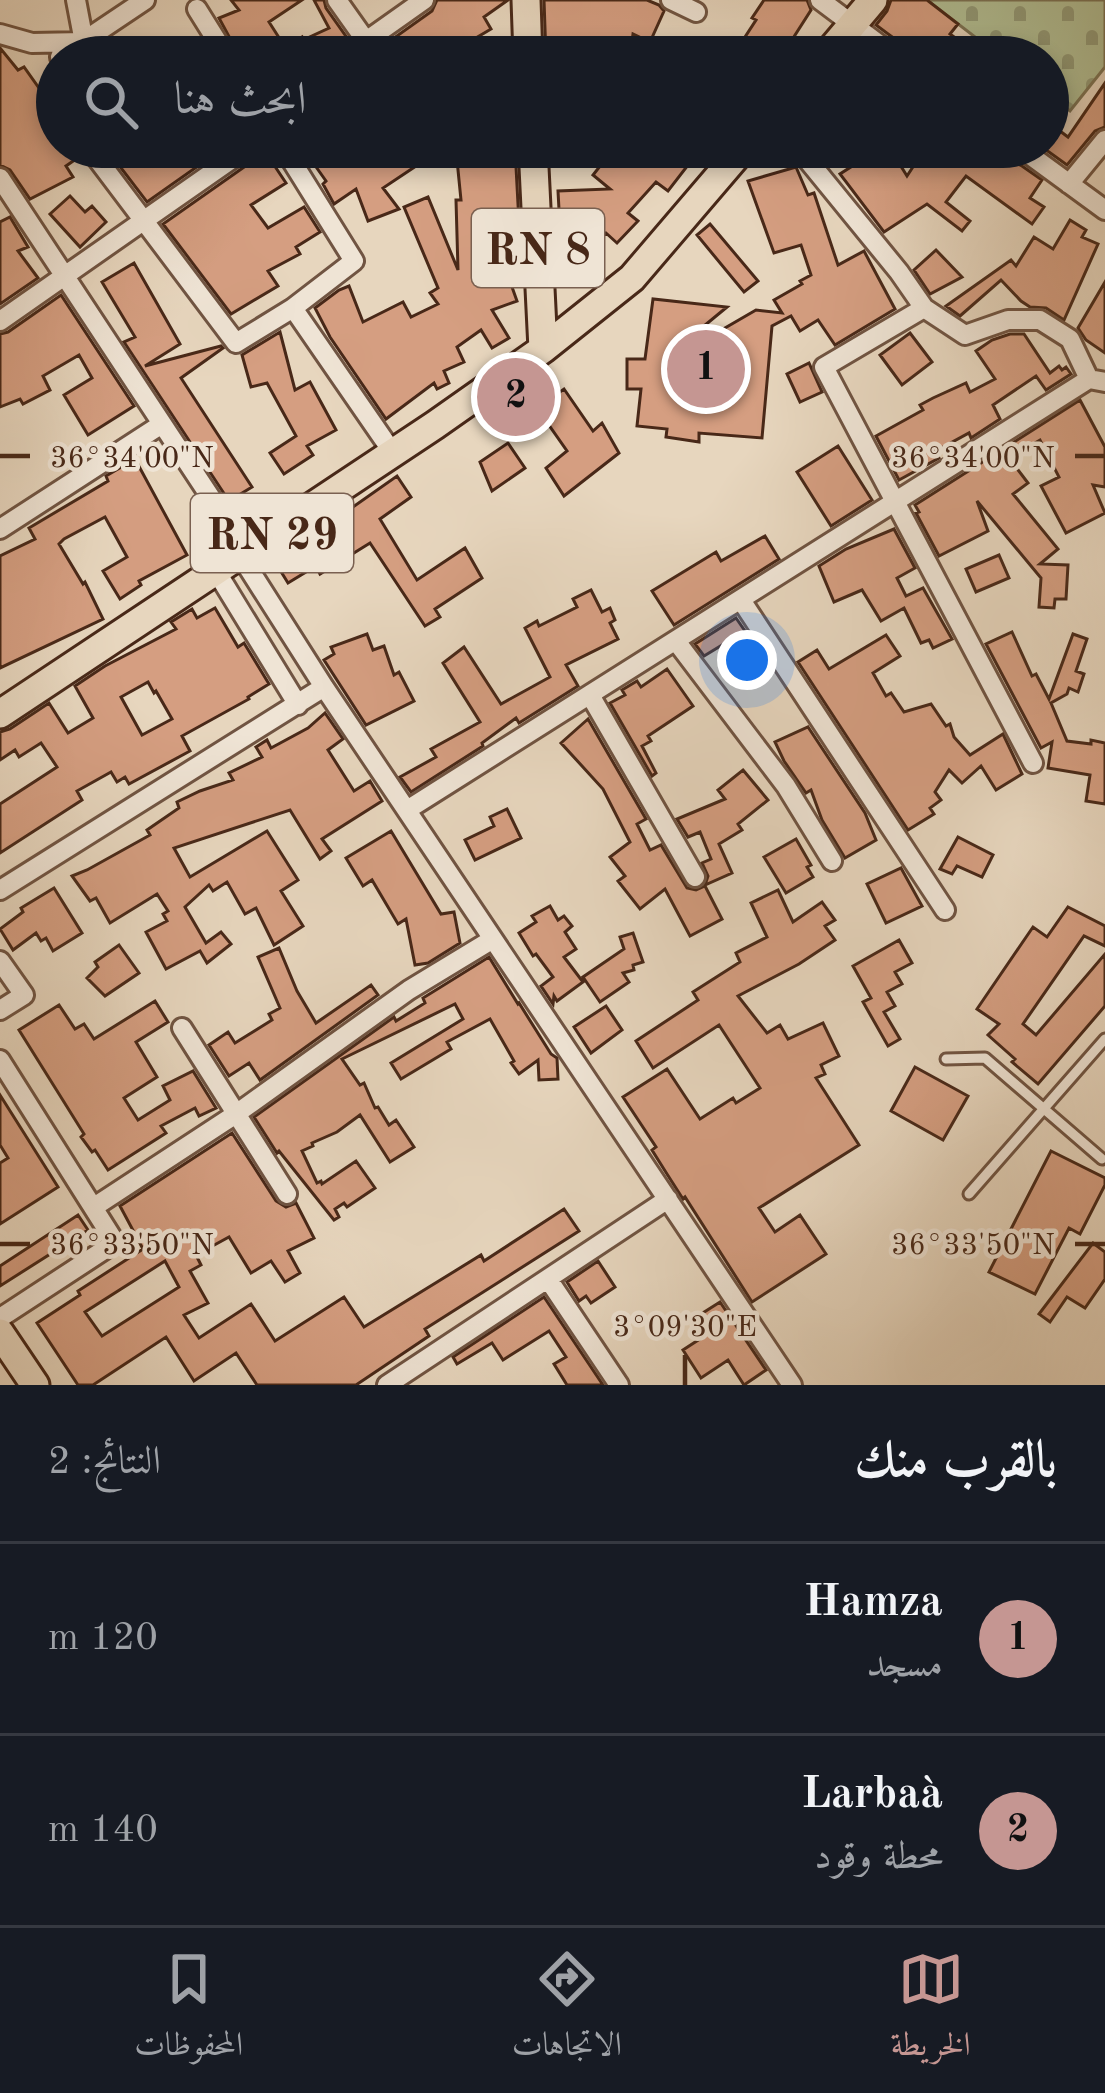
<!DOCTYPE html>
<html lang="ar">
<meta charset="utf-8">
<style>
:root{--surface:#171b24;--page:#242831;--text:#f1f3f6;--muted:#9ea1a6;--line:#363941;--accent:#c59692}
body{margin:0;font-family:"Old Standard TT",Amiri,serif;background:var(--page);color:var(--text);direction:rtl}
.you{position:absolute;left:747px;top:660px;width:42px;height:42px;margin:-30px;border:9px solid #fff;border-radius:50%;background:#1a73e8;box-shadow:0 0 0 18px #1a73e833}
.badge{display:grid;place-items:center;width:78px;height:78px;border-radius:50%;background:var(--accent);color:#111;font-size:39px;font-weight:700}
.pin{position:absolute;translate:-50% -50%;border:6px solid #fff;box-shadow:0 3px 12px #0006}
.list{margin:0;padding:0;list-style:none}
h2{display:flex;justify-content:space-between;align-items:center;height:156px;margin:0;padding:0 48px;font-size:51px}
h2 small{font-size:39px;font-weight:400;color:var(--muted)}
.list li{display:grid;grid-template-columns:78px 1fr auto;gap:36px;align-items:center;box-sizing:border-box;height:192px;padding:0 48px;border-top:3px solid var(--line)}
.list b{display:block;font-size:45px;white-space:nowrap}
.list p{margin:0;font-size:39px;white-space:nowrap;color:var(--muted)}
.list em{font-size:39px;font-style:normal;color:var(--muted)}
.icon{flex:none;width:66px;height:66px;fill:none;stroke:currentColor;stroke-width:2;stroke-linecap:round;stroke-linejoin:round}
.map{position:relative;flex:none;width:1105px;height:1385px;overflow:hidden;direction:ltr}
.search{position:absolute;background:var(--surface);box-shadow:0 6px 18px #0003;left:36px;right:36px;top:36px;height:132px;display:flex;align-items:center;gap:30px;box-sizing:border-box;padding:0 42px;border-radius:66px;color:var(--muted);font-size:45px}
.sheet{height:540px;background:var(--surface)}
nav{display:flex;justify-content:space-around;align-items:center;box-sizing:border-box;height:168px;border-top:3px solid var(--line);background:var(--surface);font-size:33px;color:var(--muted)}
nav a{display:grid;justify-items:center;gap:6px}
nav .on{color:var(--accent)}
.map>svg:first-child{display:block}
.cemetery{fill:url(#cemetery-stones);stroke:#7c7456;stroke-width:3}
.building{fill:#d59e81;stroke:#482818;stroke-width:3;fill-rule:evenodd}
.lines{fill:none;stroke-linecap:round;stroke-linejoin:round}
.service-casing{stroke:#705442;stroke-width:15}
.minor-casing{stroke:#705442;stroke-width:24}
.primary-casing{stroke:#482818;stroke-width:33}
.service{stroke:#efe4d5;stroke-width:9}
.minor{stroke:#efe4d5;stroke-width:18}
.primary{stroke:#e7d6be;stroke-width:27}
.ticks{fill:none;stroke:#482818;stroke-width:4.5}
.labels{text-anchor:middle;stroke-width:9;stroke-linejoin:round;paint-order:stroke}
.shield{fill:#efe4d5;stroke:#7a6051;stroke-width:3}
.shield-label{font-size:45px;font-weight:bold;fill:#482818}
.ticks-label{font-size:30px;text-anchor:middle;fill:#482818;stroke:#efe4d5;stroke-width:9;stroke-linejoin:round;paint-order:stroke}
</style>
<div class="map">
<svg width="1105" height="1385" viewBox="0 0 1105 1385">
<defs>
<pattern id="cemetery-stones" width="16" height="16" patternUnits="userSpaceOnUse" patternTransform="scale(3)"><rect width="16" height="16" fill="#b1bf95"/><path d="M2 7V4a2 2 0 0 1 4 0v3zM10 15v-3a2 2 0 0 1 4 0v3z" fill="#929b79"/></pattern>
</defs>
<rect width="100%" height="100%" fill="#e7d6be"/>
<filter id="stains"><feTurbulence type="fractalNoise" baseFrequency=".00167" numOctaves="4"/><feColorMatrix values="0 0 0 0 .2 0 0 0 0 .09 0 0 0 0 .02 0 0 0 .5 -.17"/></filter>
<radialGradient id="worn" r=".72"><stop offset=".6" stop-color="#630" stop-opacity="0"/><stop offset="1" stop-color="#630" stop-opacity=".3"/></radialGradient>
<!-- cemetery -->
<path class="cemetery" d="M 927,0 L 1105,0 L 1105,67 L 1070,111 L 1048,94 L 1048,57 L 1001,57 Z"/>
<!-- building -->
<path class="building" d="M 231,0 L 302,0 L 269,22 L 285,47 L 302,37 L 303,40 L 329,28 L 314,0 L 324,0 L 326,8 L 350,42 L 344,57 L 240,57 L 219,18 L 239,10 Z
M 437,0 L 508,0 L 484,17 L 491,29 L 469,42 L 468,39 L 446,53 L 440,45 L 421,57 L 397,57 L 387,43 L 432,11 Z
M 544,0 L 647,0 L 659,5 L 664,11 L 650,42 L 633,34 L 630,57 L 546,57 Z
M 764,0 L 807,0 L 811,10 L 781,57 L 732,57 L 756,20 L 752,18 Z
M 891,0 L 927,0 L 958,24 L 950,34 L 961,42 L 950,57 L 919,57 L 876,25 L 887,11 Z
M 0,48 L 18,70 L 24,67 L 46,98 L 57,121 L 57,147 L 74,147 L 79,157 L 66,166 L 73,177 L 30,199 L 10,170 L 0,165 Z
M 1105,83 L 1105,127 L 1095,131 L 1067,165 L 1042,147 L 1048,147 L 1048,122 L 1068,137 Z
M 105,147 L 225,147 L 147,202 Z
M 262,147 L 286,183 L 251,205 L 268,228 L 304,207 L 320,232 L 296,247 L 300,254 L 268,271 L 278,286 L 231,314 L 163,224 L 257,158 Z
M 302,147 L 408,147 L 419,164 L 383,188 L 399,209 L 368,221 L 356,189 L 334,204 L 323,184 L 326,181 Z
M 615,147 L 702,147 L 668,191 L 656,182 L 628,213 L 638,221 L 617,243 L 606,233 L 587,254 L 575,244 L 590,226 L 560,228 L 558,191 L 610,189 L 593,175 Z
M 882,147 L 889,147 L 907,176 L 926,147 L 984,147 L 1022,166 L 1042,180 L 1030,198 L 1044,207 L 1032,224 L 966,176 L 946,202 L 970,221 L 962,231 L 927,204 L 884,232 L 840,174 Z
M 515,148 L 519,223 L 497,224 L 497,245 L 517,301 L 492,310 L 509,338 L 492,348 L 481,330 L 457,347 L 464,362 L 444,371 L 449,383 L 437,389 L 434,383 L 386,419 L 330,337 L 315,308 L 339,290 L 349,286 L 363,322 L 403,302 L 411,317 L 438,304 L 430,293 L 438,288 L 404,207 L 428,197 L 458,270 L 456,200 L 461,200 L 456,150 Z
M 796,167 L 808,195 L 814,193 L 838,265 L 864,251 L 895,309 L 835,345 L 818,320 L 800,331 L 791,316 L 772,326 L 762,438 L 699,433 L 699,442 L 666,437 L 667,429 L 637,426 L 641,389 L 627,389 L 627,359 L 645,359 L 653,299 L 727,307 L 693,335 L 699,343 L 756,310 L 782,313 L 774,300 L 802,284 L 800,281 L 811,275 L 801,245 L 774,253 L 748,181 Z
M 70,196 L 85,212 L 92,206 L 106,222 L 80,247 L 50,214 Z
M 10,217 L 28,247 L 18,251 L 38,278 L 0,304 L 0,222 Z
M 1070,220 L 1086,230 L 1082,237 L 1098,244 L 1064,320 L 1046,308 L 1030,307 L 1021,301 L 1001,280 L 960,316 L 946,306 L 1011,260 L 1016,266 L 1034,237 L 1053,249 Z
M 710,224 L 758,281 L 744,292 L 697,235 Z
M 936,250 L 962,277 L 930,294 L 914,270 Z
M 134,263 L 180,344 L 145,366 L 221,346 L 223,348 L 181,378 L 252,487 L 229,501 L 124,342 L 135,337 L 102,282 Z
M 1105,282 L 1105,353 L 1086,340 L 1078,328 Z
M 61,295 L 134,406 L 88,435 L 64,395 L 92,378 L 79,355 L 43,376 L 50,390 L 23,404 L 20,399 L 0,407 L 0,334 L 8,332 Z
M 280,332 L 295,390 L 310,382 L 336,430 L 307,446 L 313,455 L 284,474 L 270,453 L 296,436 L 267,383 L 251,387 L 242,355 Z
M 910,333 L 932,362 L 902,385 L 880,355 Z
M 1010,334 L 1024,334 L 1050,373 L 1059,366 L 1062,370 L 1066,367 L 1071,374 L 1046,390 L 1036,376 L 993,405 L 1000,419 L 971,438 L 969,433 L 936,451 L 939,458 L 899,480 L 876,436 L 923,410 L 920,405 L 933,398 L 966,383 L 970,392 L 995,379 L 976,351 L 992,340 Z
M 809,363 L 822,392 L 800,402 L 787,374 Z
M 564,389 L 593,431 L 602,423 L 619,453 L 564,496 L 546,468 L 567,451 L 537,408 Z
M 1080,400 L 1105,447 L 1105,487 L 1093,485 L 1105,513 L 1066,533 L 1041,486 L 1059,477 L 1040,440 L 1009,458 L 1028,483 L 1013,494 L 1058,549 L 1040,564 L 1068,565 L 1066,599 L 1055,599 L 1054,608 L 1039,607 L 1041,578 L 977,501 L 988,531 L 939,556 L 916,513 L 919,512 L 915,505 Z
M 508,443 L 525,468 L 492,491 L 480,462 Z
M 838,446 L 872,500 L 831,526 L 797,472 Z
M 135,459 L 187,555 L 139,581 L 141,585 L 120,599 L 103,571 L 127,557 L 105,517 L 64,539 L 59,544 L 83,584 L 85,582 L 103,619 L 0,668 L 0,556 L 35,539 L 29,528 L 108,481 L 106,476 Z
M 397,476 L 411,497 L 380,519 L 417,580 L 465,548 L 482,578 L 435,609 L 440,617 L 425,626 L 370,543 L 320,574 L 316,566 L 288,583 L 272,557 L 299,541 L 303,548 L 348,521 L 343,514 Z
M 894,529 L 915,568 L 897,578 L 906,596 L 923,588 L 952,639 L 933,648 L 929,640 L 921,643 L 904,608 L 881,621 L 862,590 L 834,602 L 819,566 L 846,549 Z
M 765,536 L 779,559 L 674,625 L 652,591 L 716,552 L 721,561 Z
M 999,555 L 1009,578 L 976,592 L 966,569 Z
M 591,590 L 602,612 L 610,608 L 615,620 L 610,623 L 618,639 L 566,665 L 578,686 L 519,723 L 516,718 L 482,743 L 483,746 L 411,792 L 400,777 L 436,757 L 431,749 L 480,722 L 443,663 L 464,647 L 501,704 L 550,677 L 525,628 L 537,621 L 539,626 L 577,607 L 573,599 Z
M 215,608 L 238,647 L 244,643 L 269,684 L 248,697 L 249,699 L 182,736 L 190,751 L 129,784 L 125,777 L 117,782 L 111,772 L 77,791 L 82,800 L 0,853 L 0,804 L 57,767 L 41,743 L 19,757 L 15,750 L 0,760 L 0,732 L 10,729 L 49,703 L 68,733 L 93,718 L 75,686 L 105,666 L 176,629 L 171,622 L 192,609 L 197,618 ZM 148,682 L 154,693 L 156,691 L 172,719 L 142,735 L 121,697 Z
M 736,618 L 745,631 L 704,656 L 695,644 Z
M 1012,632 L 1032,676 L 1036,674 L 1049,699 L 1073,634 L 1087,639 L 1076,671 L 1084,674 L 1078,692 L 1069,688 L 1067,694 L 1051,703 L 1067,741 L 1091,744 L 1091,740 L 1105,743 L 1105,804 L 1086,801 L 1090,775 L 1048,768 L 1052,742 L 1041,748 L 986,644 Z
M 367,634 L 373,650 L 384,646 L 394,675 L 399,672 L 414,701 L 366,725 L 324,660 L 334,654 L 331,647 Z
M 886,635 L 900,656 L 873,673 L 886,696 L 891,693 L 904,712 L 931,704 L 946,726 L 950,724 L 954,737 L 970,755 L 1003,734 L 1022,774 L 996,790 L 981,766 L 962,783 L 949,770 L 935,792 L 941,800 L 930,808 L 934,814 L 908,830 L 798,662 L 817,650 L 829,669 Z
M 667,669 L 693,706 L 648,736 L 651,741 L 642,746 L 656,773 L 652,776 L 610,703 L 625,695 L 622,690 L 637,681 L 641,687 Z
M 325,713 L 343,739 L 328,750 L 354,791 L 370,781 L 382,801 L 322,839 L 331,851 L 320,859 L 290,810 L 174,848 L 190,877 L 267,831 L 298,880 L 281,891 L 303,926 L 274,945 L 256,908 L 245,914 L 227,882 L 213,891 L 209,885 L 185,907 L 206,943 L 221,932 L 231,944 L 207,963 L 200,951 L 166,969 L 146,932 L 167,921 L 163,914 L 168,911 L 157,894 L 110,923 L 96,898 L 90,901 L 72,876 L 87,870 L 150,835 L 147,830 L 179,808 L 177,802 L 200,791 L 233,780 L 229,773 L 262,757 L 256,747 L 267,740 L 271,748 L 308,728 Z
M 588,719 L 646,819 L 637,824 L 650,850 L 661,845 L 687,888 L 696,890 L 705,886 L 722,919 L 690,936 L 665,889 L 640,909 L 618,881 L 625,876 L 610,857 L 630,842 L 603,789 L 561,743 Z
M 808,727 L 865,813 L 876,840 L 845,858 L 822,820 L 811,790 L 806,793 L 784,761 L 775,742 Z
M 743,770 L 768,800 L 738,824 L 742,830 L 719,844 L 732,873 L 705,885 L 708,876 L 702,863 L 711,859 L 700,832 L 688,837 L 677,819 L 725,799 L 718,790 Z
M 507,809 L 521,838 L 475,860 L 465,840 L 494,826 L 490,817 Z
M 391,831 L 441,914 L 454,912 L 460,943 L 428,963 L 415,965 L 406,919 L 398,924 L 372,880 L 363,886 L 346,858 Z
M 958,837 L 993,855 L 982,877 L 957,866 L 952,874 L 940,869 Z
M 796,839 L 811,865 L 807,867 L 813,877 L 786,893 L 764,857 Z
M 901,868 L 922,906 L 886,923 L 867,884 Z
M 54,888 L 82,933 L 53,951 L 46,938 L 41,941 L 36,933 L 13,950 L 0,929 L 23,912 L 21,908 Z
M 778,890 L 793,922 L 822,902 L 835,920 L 825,926 L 835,940 L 799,964 L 738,996 L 767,1033 L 780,1025 L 788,1039 L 823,1023 L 839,1056 L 821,1065 L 825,1074 L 816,1078 L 859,1145 L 759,1208 L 775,1232 L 800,1215 L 826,1254 L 752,1302 L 685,1197 L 683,1199 L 667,1174 L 652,1150 L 656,1147 L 623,1097 L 667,1069 L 700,1119 L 733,1098 L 736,1103 L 760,1088 L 719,1025 L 653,1068 L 636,1041 L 698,1000 L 693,992 L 740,962 L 736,953 L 767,937 L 751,903 Z
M 550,906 L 558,920 L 564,916 L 572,926 L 565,932 L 576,949 L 564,957 L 583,982 L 557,1001 L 554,996 L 553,1004 L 541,986 L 553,977 L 536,954 L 533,956 L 519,933 L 536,922 L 532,916 Z
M 1068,907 L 1105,926 L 1105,946 L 1084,936 L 1023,1024 L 1036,1035 L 1105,954 L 1105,1006 L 1038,1084 L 1012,1062 L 1015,1059 L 988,1035 L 999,1024 L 977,1009 L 1033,927 L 1047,937 Z
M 633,933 L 643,962 L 633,965 L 634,970 L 623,973 L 629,982 L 600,1002 L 583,977 L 624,949 L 620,937 Z
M 899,940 L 912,963 L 895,972 L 902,984 L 887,992 L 895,1006 L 884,1012 L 900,1039 L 888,1046 L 863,1002 L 871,998 L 853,966 Z
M 119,945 L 139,973 L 105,996 L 87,978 L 98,967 L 95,962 Z
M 279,948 L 297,991 L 316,1023 L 371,985 L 378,995 L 260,1080 L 249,1063 L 229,1076 L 209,1045 L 228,1032 L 235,1043 L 272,1020 L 269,1014 L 280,1008 L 258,957 Z
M 489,957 L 518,1004 L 519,1003 L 551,1054 L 557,1058 L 558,1079 L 539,1080 L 538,1060 L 519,1074 L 511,1063 L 514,1061 L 490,1019 L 447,1042 L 451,1049 L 401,1079 L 391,1063 L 463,1019 L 455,1004 L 342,1059 L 360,1085 L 364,1083 L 375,1108 L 378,1107 L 389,1125 L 396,1120 L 414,1147 L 390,1162 L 360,1115 L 337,1132 L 312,1143 L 313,1146 L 302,1151 L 317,1183 L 321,1181 L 322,1184 L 356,1161 L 375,1188 L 347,1207 L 344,1203 L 335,1209 L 339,1217 L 334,1220 L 279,1151 L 277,1153 L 254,1117 L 394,1017 L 396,1021 L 425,1003 L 423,998 Z
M 155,1001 L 168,1022 L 136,1042 L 157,1077 L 124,1098 L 138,1120 L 170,1100 L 163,1086 L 193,1071 L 216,1108 L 199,1116 L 195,1108 L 161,1126 L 166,1133 L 108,1170 L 95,1150 L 92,1152 L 81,1137 L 84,1134 L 19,1030 L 59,1005 L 75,1029 L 84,1024 L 94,1039 Z
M 606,1006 L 622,1030 L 591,1053 L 574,1027 Z
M 915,1067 L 968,1096 L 943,1140 L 891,1111 Z
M 0,1095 L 58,1187 L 0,1224 L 0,1163 L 8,1158 L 0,1145 Z
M 232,1133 L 276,1201 L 286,1207 L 296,1203 L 314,1238 L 288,1251 L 300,1273 L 285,1282 L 271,1261 L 251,1273 L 229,1237 L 196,1255 L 201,1265 L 190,1271 L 208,1303 L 184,1315 L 199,1338 L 251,1304 L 275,1341 L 344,1297 L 364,1327 L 481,1255 L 484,1261 L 564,1209 L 579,1231 L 425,1329 L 429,1336 L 356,1385 L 257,1385 L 236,1353 L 194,1381 L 166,1337 L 93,1385 L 78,1385 L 37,1323 L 80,1295 L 78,1291 L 143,1249 L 120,1206 ZM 165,1261 L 179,1287 L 102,1336 L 85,1312 Z
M 1051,1151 L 1105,1178 L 1105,1185 L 1080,1234 L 1069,1228 L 1035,1294 L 989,1272 Z
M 78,1215 L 88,1230 L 0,1286 L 0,1266 Z
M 1093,1243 L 1105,1252 L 1105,1279 L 1085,1308 L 1067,1297 L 1050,1322 L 1039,1314 Z
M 598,1261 L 615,1287 L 591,1303 L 586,1296 L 579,1301 L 567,1282 Z
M 544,1297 L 603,1385 L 567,1385 L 554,1364 L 566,1357 L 549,1331 L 503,1360 L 492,1343 L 457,1364 L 453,1357 Z
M 720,1302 L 766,1370 L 744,1385 L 728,1360 L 701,1378 L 683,1350 L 709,1333 L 698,1316 Z"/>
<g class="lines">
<defs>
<path id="service" d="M 483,396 L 505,403 L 527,386 L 525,370
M 946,1059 L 985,1058 L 1102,1159
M 969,1194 L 1105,1039"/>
<path id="minor" d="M 337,0 L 366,41
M 671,0 L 696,12
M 820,0 L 896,57
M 197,9 L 227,57
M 0,34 L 32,43 L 84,42 L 76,0
M 60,57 L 145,0
M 357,57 L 366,41 L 424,0
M 797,147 L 899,272 L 924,308 L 965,335 L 1008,320 L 1040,320 L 1070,339 L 1089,379
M 1019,147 L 1105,210
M 89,148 L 236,343 L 293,308 L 354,261 L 283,147
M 0,178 L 246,551
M 1069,184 L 1105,140
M 293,308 L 393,453
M 924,308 L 824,367 L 1033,763
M 0,321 L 249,147
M 0,529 L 162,424
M 240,555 L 324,687 L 792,1385
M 216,571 L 298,705
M 741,600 L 945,910
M 676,641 L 786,786 L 832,861
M 590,695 L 695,877
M 407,810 L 1089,379 L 1105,382
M 0,890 L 324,687
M 0,961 L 24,995 L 0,1010
M 182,1028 L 287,1194
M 0,1060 L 113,1239 L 110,1246 L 0,1318
M 94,1207 L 236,1114 L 409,990 L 493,939
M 548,1279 L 619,1385
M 387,1385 L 668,1199"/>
<path id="primary" d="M 526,0 L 528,57
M 825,57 L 873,0
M 533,147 L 543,349
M 0,714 L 435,425 L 543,349 L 632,278 L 744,147
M 0,1333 L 35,1385"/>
</defs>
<!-- service casing -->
<use href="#service" class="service-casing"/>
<!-- minor casing -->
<use href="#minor" class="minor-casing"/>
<!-- primary casing -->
<use href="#primary" class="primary-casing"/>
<!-- service -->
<use href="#service" class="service"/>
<!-- minor -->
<use href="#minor" class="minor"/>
<!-- primary -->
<use href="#primary" class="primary"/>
</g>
<!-- ticks -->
<path class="ticks" d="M 0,456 L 30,456M 1075,456 L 1105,456M 0,1244 L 30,1244M 1075,1244 L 1105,1244M 685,1355 L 685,1385"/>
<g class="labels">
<!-- shield labels -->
<g class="shield">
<rect x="472" y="209" width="132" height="78" rx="9"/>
<rect x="191" y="494" width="162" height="78" rx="9"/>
</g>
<g class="shield-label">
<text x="538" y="264">RN 8</text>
<text x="272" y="549">RN 29</text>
</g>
</g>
<g class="ticks-label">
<text x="132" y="467">36°34'00"N</text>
<text x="973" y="467">36°34'00"N</text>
<text x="132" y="1254">36°33'50"N</text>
<text x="973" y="1254">36°33'50"N</text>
<text x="685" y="1336">3°09'30"E</text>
</g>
<rect width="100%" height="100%" filter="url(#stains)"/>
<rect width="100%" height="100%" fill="url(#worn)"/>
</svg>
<div class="you"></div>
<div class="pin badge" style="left:706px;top:369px">1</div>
<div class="pin badge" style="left:516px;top:397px">2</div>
<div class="search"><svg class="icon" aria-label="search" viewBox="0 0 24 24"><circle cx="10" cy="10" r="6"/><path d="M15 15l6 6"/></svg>ابحث هنا</div>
</div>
<section class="sheet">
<h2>بالقرب منك<small>النتائج: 2</small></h2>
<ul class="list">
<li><span class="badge">1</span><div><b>Hamza</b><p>مسجد</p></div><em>120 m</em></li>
<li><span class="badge">2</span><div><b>Larbaà</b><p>محطة وقود</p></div><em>140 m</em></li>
</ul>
</section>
<nav>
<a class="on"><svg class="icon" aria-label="map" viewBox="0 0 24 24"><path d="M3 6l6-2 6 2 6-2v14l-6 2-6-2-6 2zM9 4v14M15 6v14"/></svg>الخريطة</a>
<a><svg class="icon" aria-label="directions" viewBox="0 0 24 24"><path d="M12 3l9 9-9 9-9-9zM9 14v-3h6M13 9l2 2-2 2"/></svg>الاتجاهات</a>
<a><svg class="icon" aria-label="saved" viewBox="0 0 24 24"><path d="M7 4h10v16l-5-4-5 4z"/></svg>المحفوظات</a>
</nav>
